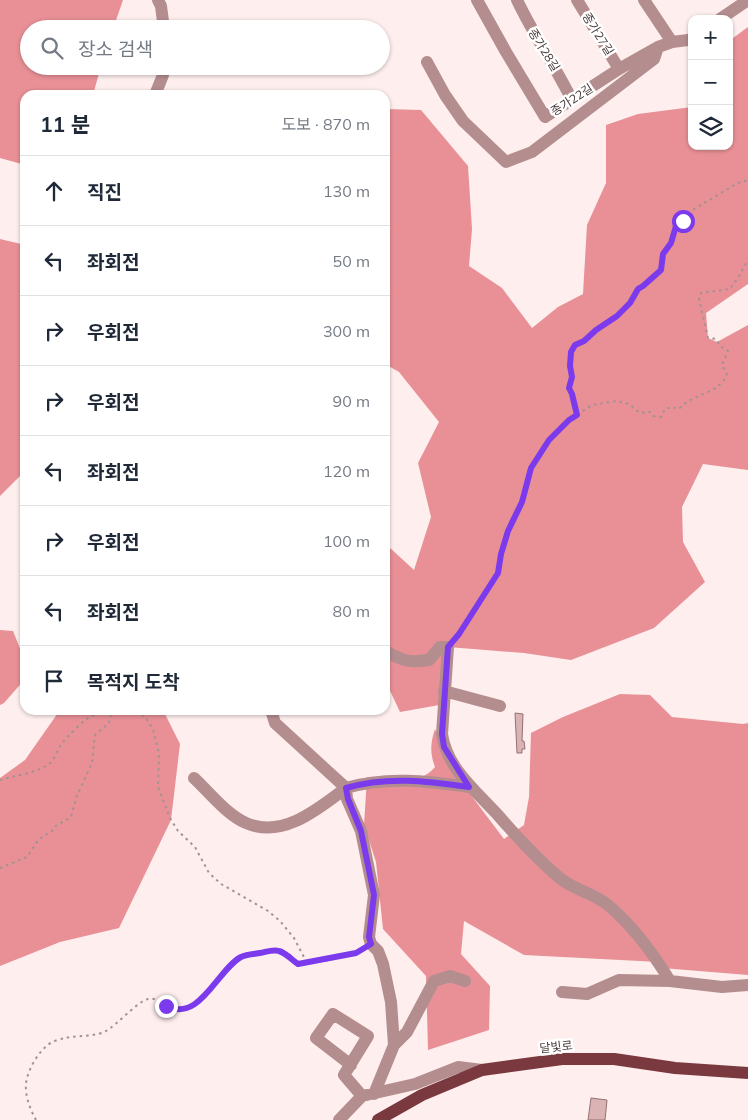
<!DOCTYPE html>
<html lang="ko">
<meta charset="utf-8">
<style>
:root{--surface:#fff;--page:#f6f6f7;--text:#1f2937;--muted:#747a83;--line:#e0e1e3}
body{margin:0;font-family:Mulish,"Noto Sans KR",sans-serif;background:var(--page);color:var(--text)}
.controls{position:absolute;right:15px;top:15px;display:grid;overflow:hidden;border-radius:10px;box-shadow:0 1px 4px #0004}
.controls button{width:45px;height:45px;display:grid;place-items:center;padding:0;border:0;border-bottom:1px solid var(--line);background:var(--surface);color:var(--text);font:25px sans-serif}
.stop{position:absolute;width:15px;height:15px;margin:-11px;border:4px solid #7c3aed;border-radius:50%;background:#fff}
.stop.end{background:#7c3aed;border-color:#fff;box-shadow:0 1px 5px #0008}
.list{margin:0;padding:0;list-style:none}
h2{display:flex;justify-content:space-between;align-items:center;height:65px;margin:0;padding:0 20px;font-size:21px}
h2 small{font-size:16px;font-weight:400;color:var(--muted)}
.list li{display:grid;grid-template-columns:32px 1fr auto;gap:15px;align-items:center;box-sizing:border-box;height:70px;padding:0 20px;border-top:1px solid var(--line)}
.list b{display:block;font-size:19px;white-space:nowrap}
.list em{font-size:16px;font-style:normal;color:var(--muted)}
.icon{flex:none;width:28px;height:28px;fill:none;stroke:currentColor;stroke-width:2;stroke-linecap:round;stroke-linejoin:round}
.map{position:relative;flex:none;width:748px;height:1120px;overflow:hidden}
.search{position:absolute;background:var(--surface);box-shadow:0 1px 4px #0004;left:20px;top:20px;width:370px;height:55px;display:flex;align-items:center;gap:12px;box-sizing:border-box;padding:0 18px;border-radius:28px;color:var(--muted);font-size:19px}
.panel{position:absolute;background:var(--surface);box-shadow:0 1px 4px #0004;left:20px;top:90px;width:370px;height:625px;border-radius:15px}
.map>svg:first-child{display:block}
.forest{fill:#e89096}
.building{fill:#dab3b4;stroke:#957173}
.lines{fill:none;stroke-linecap:round;stroke-linejoin:round}
.path{stroke:#a29292;stroke-width:2;stroke-dasharray:2.5 4;stroke-linecap:butt}
.minor{stroke:#b48d8f;stroke-width:12}
.major{stroke:#7a393f;stroke-width:12}
.route{stroke:#7c3aed;stroke-width:6}
.labels{text-anchor:middle;stroke-width:5;stroke-linejoin:round;paint-order:stroke}
.street-label{font-size:12px;fill:#473738;stroke:#fff}
</style>
<div class="map">
<svg width="748" height="1120" viewBox="0 0 748 1120">
<rect width="100%" height="100%" fill="#feeeee"/>
<!-- forest -->
<path class="forest" d="M 0,0 L 123,0 L 113,29 L 29,29 L 29,66 L 101,66 L 93,95 L 25,95 L 25,165 L 0,158 Z
M 748,27 L 748,284 L 706,313 L 708,338 L 717,342 L 748,325 L 748,470 L 703,464 L 682,507 L 683,542 L 705,582 L 654,628 L 571,660 L 524,653 L 448,647 L 445,704 L 400,712 L 385,680 L 385,536 L 389,547 L 414,570 L 431,517 L 418,463 L 439,422 L 399,372 L 385,364 L 385,109 L 421,110 L 468,166 L 472,229 L 469,266 L 502,288 L 532,328 L 558,307 L 583,294 L 587,225 L 606,183 L 606,125 L 638,114 L 692,107 L 692,146 L 729,146 L 729,41 Z
M 0,239 L 21,244 L 25,250 L 25,471 L 0,496 Z
M 0,630 L 13,631 L 25,661 L 25,679 L 4,703 L 0,705 Z
M 620,694 L 650,695 L 672,717 L 743,724 L 748,723 L 748,975 L 662,968 L 659,962 L 524,955 L 464,921 L 461,954 L 490,986 L 489,1030 L 428,1050 L 426,976 L 383,929 L 376,862 L 364,825 L 367,777 C 389,779 419,787 435,767 C 430,753 430,744 435,729 L 452,770 L 504,839 L 524,825 L 529,797 L 531,733 L 563,717 Z
M 60,710 L 163,710 L 180,744 L 171,820 L 119,928 L 60,942 L 0,966 L 0,778 L 25,760 Z"/>
<!-- building -->
<path class="building" d="M 515,713 L 523,714 L 522,741 L 524,741 L 525,749 L 522,749 L 522,753 L 517,753 Z
M 591,1098 L 607,1100 L 605,1120 L 588,1120 Z"/>
<g class="lines">
<!-- path -->
<path class="path" d="M 577,415 L 572,393 L 569,388 L 571,377 L 571,353 L 575,345 L 584,341 L 596,330 L 617,317 L 630,303 L 638,289 L 643,286 L 661,269 L 663,254 L 671,243 L 675,227 L 683,221 L 689,212 L 738,183 L 748,180
M 455,638 L 498,573 L 501,554 L 508,531 L 522,502 L 531,468 L 549,440 L 569,420 L 592,405 L 616,401 L 629,404 L 640,413 L 650,412 L 653,416 L 661,417 L 665,409 L 672,407 L 679,409 C 692,393 719,395 727,374 L 722,365 L 728,351 L 720,346 L 716,339 L 708,338 L 699,299 L 701,293 L 730,289 L 739,276 L 748,260
M 137,710 L 146,718 L 153,729 L 159,753 L 158,787 L 170,818 L 178,831 L 195,847 L 209,873 L 221,884 L 268,911 L 280,921 L 294,938 L 307,963
M 0,780 C 13,776 42,772 51,762 C 56,756 58,748 63,742 C 68,736 85,718 92,716 C 97,714 101,713 106,710
M 0,868 L 27,857 L 39,839 L 52,831 L 54,827 L 71,817 L 76,798 L 92,763 L 95,735 L 109,723 L 111,713 L 114,710
M 36,1120 C 30,1109 25,1096 26,1084 C 27,1071 38,1052 48,1045 C 52,1041 60,1039 65,1038 C 78,1035 95,1037 106,1031 C 118,1024 138,1001 148,999 C 160,996 170,1012 183,1010 C 202,1006 222,970 239,959 C 245,955 254,954 261,953 C 267,952 273,949 279,951 C 286,954 292,960 298,964 C 319,962 344,959 363,949"/>
<!-- minor -->
<path class="minor" d="M 158,0 L 161,6 L 164,29
M 477,0 L 506,52 L 545,117 L 619,69 L 658,47 L 672,42 L 688,40 L 692,38
M 517,0 C 533,34 555,66 572,100
M 577,0 L 619,69
M 644,0 L 672,42
M 720,19 L 748,0
M 427,62 L 445,95 L 463,121 L 506,162 L 532,152 L 654,59 L 658,47
M 155,95 L 163,75 L 164,66
M 385,651 C 404,661 407,663 429,660 L 440,647 L 448,647 L 442,734 C 447,768 475,790 497,814 C 517,837 538,860 561,879 C 575,890 595,894 608,905 C 634,927 653,953 670,981 L 619,980 L 587,994 L 562,992
M 444,691 L 500,706
M 271,710 L 275,723 L 346,788 C 386,776 428,781 469,787
M 194,778 C 209,792 227,815 246,823 C 283,839 318,809 346,788 L 347,799 L 361,831 L 374,895 L 369,937 L 371,944 L 378,951 L 383,964 L 391,1002 L 394,1045 L 374,1094
M 670,981 L 722,987 L 748,985
M 394,1045 L 407,1032 L 434,981 L 450,976 L 465,981
M 351,1065 L 316,1038 L 333,1014 L 368,1036 L 344,1075 L 362,1096 L 415,1084 L 458,1067 L 482,1070
M 339,1120 L 362,1096"/>
<!-- major -->
<path class="major" d="M 378,1120 L 422,1095 L 482,1070 L 562,1059 L 614,1059 L 675,1068 L 748,1073"/>
</g>
<g class="lines">
<!-- route -->
<path class="route" d="M 166,1006 C 200,1023 217,970 241,957 C 247,954 254,954 260,953 C 266,952 273,949 279,951 C 286,953 292,960 298,964 L 356,953 L 371,944 L 369,937 L 374,895 L 361,831 L 348,799 L 346,788 C 387,776 427,781 469,787 L 444,747 L 442,734 L 448,647 L 459,634 L 498,573 L 501,554 L 508,531 L 522,502 L 531,468 L 549,440 L 569,420 L 577,415 L 572,394 L 569,388 L 572,377 L 570,366 L 571,352 L 575,345 L 584,341 L 596,330 L 617,316 L 630,303 L 638,289 L 643,286 L 661,270 L 663,254 L 671,243 L 676,226 L 683,221"/>
</g>
<g class="labels">
<!-- street labels -->
<g class="street-label">
<text transform="translate(598 34) rotate(58)" y="4">종가27길</text>
<text transform="translate(544 50) rotate(58)" y="4">종가28길</text>
<text transform="translate(572 100) rotate(-33)" y="4">종가22길</text>
<text transform="translate(556 1047) rotate(-6)" y="4">달빛로</text>
</g>
</g>
</svg>
<div class="controls">
<button>+</button>
<button>−</button>
<button><svg class="icon" aria-label="layers" viewBox="0 0 24 24"><path d="M12 4l9 5-9 5-9-5zM3 14l9 5 9-5"/></svg></button>
</div>
<div class="stop" style="left:683px;top:221px"></div>
<div class="stop end" style="left:166px;top:1006px"></div>
<div class="search"><svg class="icon" aria-label="search" viewBox="0 0 24 24"><circle cx="10" cy="10" r="6"/><path d="M15 15l6 6"/></svg>장소 검색</div>
<section class="panel">
<h2>11 분<small>도보 · 870 m</small></h2>
<ul class="list">
<li><svg class="icon" aria-label="ahead" viewBox="0 0 24 24"><path d="M12 20V5M6 11l6-6 6 6"/></svg><div><b>직진</b></div><em>130 m</em></li>
<li><svg class="icon" aria-label="left" viewBox="0 0 24 24"><path d="M17 20v-9H6M10 6l-5 5 5 5"/></svg><div><b>좌회전</b></div><em>50 m</em></li>
<li><svg class="icon" aria-label="right" viewBox="0 0 24 24"><path d="M7 20v-9h11M14 6l5 5-5 5"/></svg><div><b>우회전</b></div><em>300 m</em></li>
<li><svg class="icon" aria-label="right" viewBox="0 0 24 24"><path d="M7 20v-9h11M14 6l5 5-5 5"/></svg><div><b>우회전</b></div><em>90 m</em></li>
<li><svg class="icon" aria-label="left" viewBox="0 0 24 24"><path d="M17 20v-9H6M10 6l-5 5 5 5"/></svg><div><b>좌회전</b></div><em>120 m</em></li>
<li><svg class="icon" aria-label="right" viewBox="0 0 24 24"><path d="M7 20v-9h11M14 6l5 5-5 5"/></svg><div><b>우회전</b></div><em>100 m</em></li>
<li><svg class="icon" aria-label="left" viewBox="0 0 24 24"><path d="M17 20v-9H6M10 6l-5 5 5 5"/></svg><div><b>좌회전</b></div><em>80 m</em></li>
<li><svg class="icon" aria-label="arrive" viewBox="0 0 24 24"><path d="M6 21V4h12l-3 4 3 4H6"/></svg><div><b>목적지 도착</b></div></li>
</ul>
</section>
</div>
